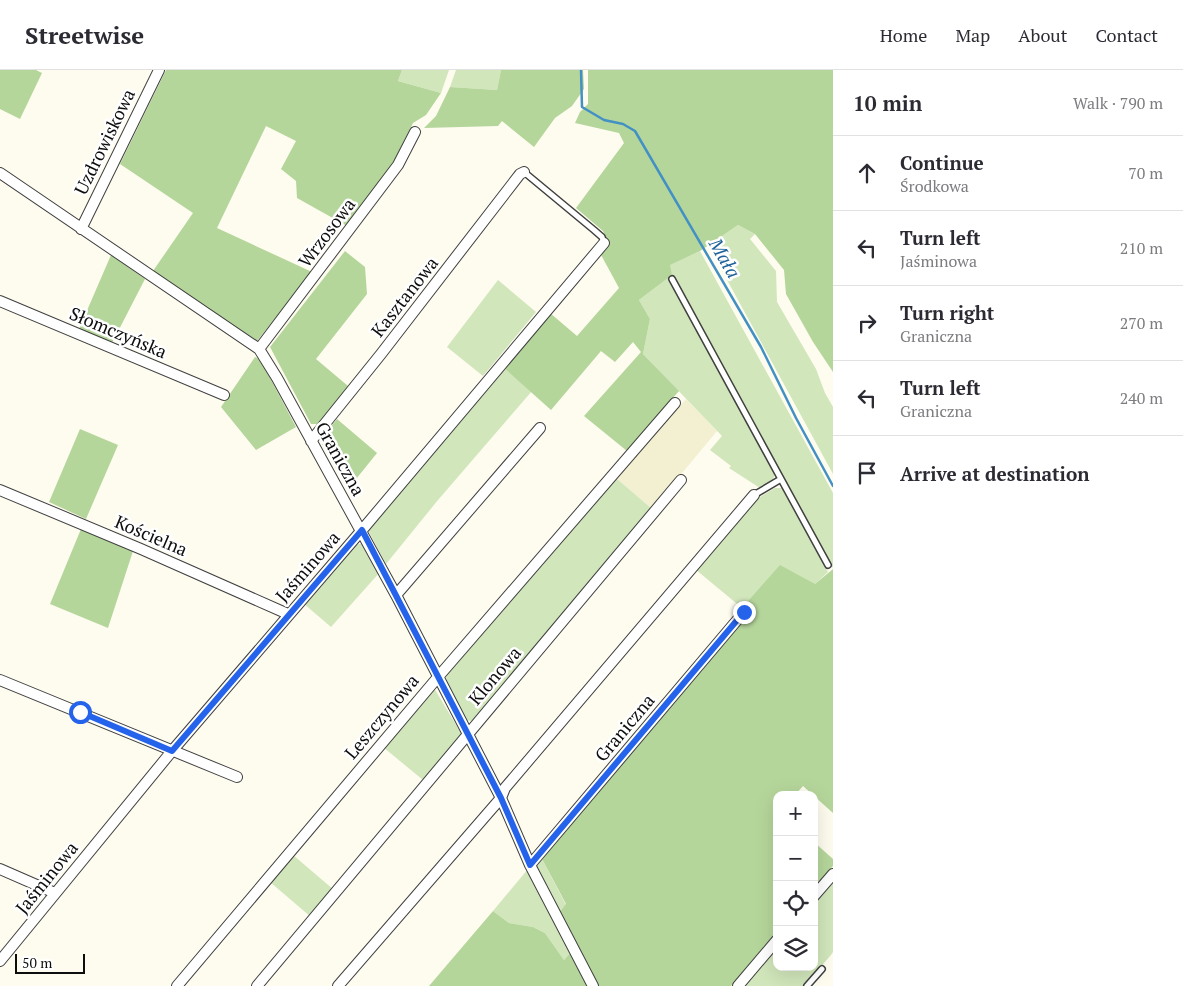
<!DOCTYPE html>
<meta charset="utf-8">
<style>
:root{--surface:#fff;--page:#f2f2f3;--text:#2b2b33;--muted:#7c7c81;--line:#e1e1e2}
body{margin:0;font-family:"PT Serif",serif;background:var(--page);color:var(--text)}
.controls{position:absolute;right:15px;bottom:15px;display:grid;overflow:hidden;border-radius:10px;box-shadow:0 5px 20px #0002}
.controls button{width:45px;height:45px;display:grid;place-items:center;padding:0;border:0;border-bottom:1px solid var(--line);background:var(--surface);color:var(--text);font:25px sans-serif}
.scale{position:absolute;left:15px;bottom:12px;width:70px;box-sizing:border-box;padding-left:5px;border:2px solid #0d0d0d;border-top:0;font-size:14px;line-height:18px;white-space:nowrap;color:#0d0d0d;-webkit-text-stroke:4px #fff;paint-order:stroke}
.stop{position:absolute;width:15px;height:15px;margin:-11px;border:4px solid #2563eb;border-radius:50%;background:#fff}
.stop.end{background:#2563eb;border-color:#fff;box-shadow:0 1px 5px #0008}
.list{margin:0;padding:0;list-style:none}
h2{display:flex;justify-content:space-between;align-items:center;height:65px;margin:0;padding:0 20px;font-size:21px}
h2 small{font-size:16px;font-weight:400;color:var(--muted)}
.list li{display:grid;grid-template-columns:32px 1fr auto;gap:15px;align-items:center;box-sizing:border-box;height:75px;padding:0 20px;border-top:1px solid var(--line)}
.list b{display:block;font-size:19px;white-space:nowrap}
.list p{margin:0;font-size:16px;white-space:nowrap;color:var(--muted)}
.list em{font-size:16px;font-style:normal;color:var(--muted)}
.icon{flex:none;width:28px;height:28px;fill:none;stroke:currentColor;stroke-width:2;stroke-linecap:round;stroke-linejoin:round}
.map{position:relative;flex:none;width:833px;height:916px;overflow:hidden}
header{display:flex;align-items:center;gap:30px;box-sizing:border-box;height:70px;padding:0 25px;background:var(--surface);border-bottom:1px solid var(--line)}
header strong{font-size:24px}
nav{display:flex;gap:28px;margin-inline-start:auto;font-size:18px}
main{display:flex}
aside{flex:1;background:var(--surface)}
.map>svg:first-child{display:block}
.farmland{fill:#f2f0d1}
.green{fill:#d1e6bb}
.forest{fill:#b5d69b}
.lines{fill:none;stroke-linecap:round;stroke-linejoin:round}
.stream{stroke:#4390c4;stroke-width:2.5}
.lane-casing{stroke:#404040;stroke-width:8}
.street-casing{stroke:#404040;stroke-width:12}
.lane{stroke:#fff;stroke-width:5}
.street{stroke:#fff;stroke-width:10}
.route{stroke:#2563eb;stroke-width:6}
.labels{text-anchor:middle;stroke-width:5;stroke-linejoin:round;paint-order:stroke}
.street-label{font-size:18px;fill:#0d0d0d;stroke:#fff}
.water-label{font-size:19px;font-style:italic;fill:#1f6297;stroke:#fff}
</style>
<header>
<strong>Streetwise</strong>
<nav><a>Home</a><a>Map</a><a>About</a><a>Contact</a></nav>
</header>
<main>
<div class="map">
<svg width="833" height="916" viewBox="0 0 833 916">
<rect width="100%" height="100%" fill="#fefbef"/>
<!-- farmland -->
<path class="farmland" d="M 686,329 L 717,361 L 652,439 L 616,408 Z"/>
<!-- green -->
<path class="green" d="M 402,0 L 449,0 L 441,23 L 398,11 Z
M 456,0 L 501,0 L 497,20 L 450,17 Z
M 738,155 L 755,164 L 750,169 L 776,201 L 777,232 L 816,299 L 825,323 L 833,337 L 833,404 L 708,175 Z
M 700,181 L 833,423 L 833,498 L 672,205 L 669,195 Z
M 668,208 L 775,404 L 773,410 L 760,418 L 729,398 L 731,396 L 710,380 L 722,366 L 643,284 L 650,249 L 639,230 Z
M 498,210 L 536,242 L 483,306 L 447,277 Z
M 504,298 L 532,321 L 438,430 L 386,494 L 369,462 L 368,456 Z
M 616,408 L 652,439 L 474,650 L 471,651 L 466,650 L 447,612 L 446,608 L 448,602 Z
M 775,418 L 782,418 L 828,502 L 815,514 L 742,538 L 695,499 L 750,433 Z
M 363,473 L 380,502 L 331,557 L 303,533 L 353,476 Z
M 434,618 L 461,663 L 460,668 L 423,710 L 383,677 Z
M 293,785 L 334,820 L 311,847 L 270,812 Z
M 541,787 L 566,835 L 559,843 L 534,795 Z
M 528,799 L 571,882 L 564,890 L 545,863 L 533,857 L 509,853 L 493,841 Z
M 833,810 L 833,882 L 831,885 L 804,916 L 743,916 L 777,877 L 777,897 L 814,897 L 814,832 Z"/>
<!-- forest -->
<path class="forest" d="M 0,0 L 36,0 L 42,3 L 20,49 L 0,39 Z
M 166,0 L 402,0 L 398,11 L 441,23 L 426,45 L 413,53 L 394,91 L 347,156 L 297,128 L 296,111 L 281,99 L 296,71 L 266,56 L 217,158 L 312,202 L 257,271 L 153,201 L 193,143 L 120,94 Z
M 501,0 L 583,0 L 584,19 L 572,36 L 555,48 L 534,77 L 502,51 L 498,56 L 424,58 L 436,46 L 450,17 L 497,20 Z
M 588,0 L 833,0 L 833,302 L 813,272 L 786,224 L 784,200 L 755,164 L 738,155 L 700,181 L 670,195 L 672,205 L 639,230 L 650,249 L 643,284 L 679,321 L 627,381 L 584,346 L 641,282 L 633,272 L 615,292 L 601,281 L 551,340 L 504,298 L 550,243 L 577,266 L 619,218 L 600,183 L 609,173 L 603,161 L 576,138 L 624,73 L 619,63 L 575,53 L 580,42 L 588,34 Z
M 345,181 L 365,197 L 367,224 L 316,289 L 348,316 L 319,354 L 311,354 L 270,277 Z
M 111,185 L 145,209 L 112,273 L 79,259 Z
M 255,287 L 260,289 L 296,357 L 256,380 L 221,337 Z
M 337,349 L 377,383 L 348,419 L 320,370 Z
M 80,359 L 118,375 L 86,449 L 49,432 Z
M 81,459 L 133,481 L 108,558 L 50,534 Z
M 780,495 L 815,514 L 833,499 L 833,743 L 803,716 L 795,725 L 777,725 L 777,862 L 731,916 L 598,916 L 559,843 L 566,834 L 541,787 L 742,538 Z
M 814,772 L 833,789 L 833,796 L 814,818 Z
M 493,841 L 509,853 L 533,857 L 545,863 L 564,890 L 571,882 L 588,916 L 429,916 Z"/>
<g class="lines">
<!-- stream -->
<path class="stream" d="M 581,0 L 582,37 L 604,50 L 623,54 L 635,61 L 761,277 L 796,348 L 833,416"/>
<defs>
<path id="lane" d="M 524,102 L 594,160 L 602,167 L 604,173
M 672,209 L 781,409 L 754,425
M 781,409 L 828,495
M 807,916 L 822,899"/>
<path id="street" d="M 0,103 L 259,279 L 277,308 L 396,525 L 501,728 L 530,795 L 593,916
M 81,159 L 159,0
M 0,231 L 224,325
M 259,279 L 398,95 L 415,62
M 311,371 L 381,284 L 520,104 L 524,102
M 0,420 L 141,479 L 288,544
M 396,525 L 540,358
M 0,610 L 237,707
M 530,795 L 744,542
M 0,799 L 55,823
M 814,826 L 833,804
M 0,891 L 172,681 L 362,460 L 604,173
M 177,916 L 438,607 L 675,333
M 257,916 L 681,410
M 338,916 L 501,728 L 505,718 L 754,425
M 738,916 L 777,870"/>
</defs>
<!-- lane casing -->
<use href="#lane" class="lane-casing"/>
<!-- street casing -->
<use href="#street" class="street-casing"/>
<!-- lane -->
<use href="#lane" class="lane"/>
<!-- street -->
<use href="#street" class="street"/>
</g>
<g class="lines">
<!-- route -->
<path class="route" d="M 80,642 L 172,681 L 362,460 L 501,728 L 530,795 L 744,542"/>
</g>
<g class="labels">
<!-- street labels -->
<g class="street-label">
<text transform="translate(105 72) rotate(-64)" y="6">Uzdrowiskowa</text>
<text transform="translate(327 163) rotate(-53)" y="6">Wrzosowa</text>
<text transform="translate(405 227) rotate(-52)" y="6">Kasztanowa</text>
<text transform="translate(118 263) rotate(23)" y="6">Słomczyńska</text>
<text transform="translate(340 389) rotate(61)" y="6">Graniczna</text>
<text transform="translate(151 466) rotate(23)" y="6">Kościelna</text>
<text transform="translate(308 497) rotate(-49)" y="6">Jaśminowa</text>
<text transform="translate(495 606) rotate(-50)" y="6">Klonowa</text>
<text transform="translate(382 647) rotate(-50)" y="6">Leszczynowa</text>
<text transform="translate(625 658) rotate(-50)" y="6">Graniczna</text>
<text transform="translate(47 808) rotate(-51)" y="6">Jaśminowa</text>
</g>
<!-- water labels -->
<g class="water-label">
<text transform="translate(725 188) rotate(60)" y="7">Mała</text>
</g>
</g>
</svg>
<div class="controls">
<button>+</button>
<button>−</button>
<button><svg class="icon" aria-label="locate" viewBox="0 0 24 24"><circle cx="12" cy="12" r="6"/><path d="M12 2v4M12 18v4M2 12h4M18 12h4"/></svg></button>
<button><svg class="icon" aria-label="layers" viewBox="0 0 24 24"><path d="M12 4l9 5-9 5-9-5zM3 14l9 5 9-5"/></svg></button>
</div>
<div class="scale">50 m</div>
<div class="stop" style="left:80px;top:642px"></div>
<div class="stop end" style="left:744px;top:542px"></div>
</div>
<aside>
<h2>10 min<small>Walk · 790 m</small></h2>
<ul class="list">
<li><svg class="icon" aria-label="ahead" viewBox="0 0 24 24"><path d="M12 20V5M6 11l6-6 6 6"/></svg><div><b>Continue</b><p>Środkowa</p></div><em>70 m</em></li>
<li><svg class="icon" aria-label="left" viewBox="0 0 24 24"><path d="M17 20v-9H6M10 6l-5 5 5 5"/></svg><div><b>Turn left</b><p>Jaśminowa</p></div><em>210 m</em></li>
<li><svg class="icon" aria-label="right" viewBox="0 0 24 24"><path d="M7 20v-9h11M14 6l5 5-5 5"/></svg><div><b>Turn right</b><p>Graniczna</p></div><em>270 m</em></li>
<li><svg class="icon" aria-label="left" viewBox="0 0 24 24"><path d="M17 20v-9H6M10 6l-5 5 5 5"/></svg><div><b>Turn left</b><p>Graniczna</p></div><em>240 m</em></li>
<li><svg class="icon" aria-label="arrive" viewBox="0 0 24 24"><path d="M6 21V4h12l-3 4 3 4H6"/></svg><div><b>Arrive at destination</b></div></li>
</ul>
</aside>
</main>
